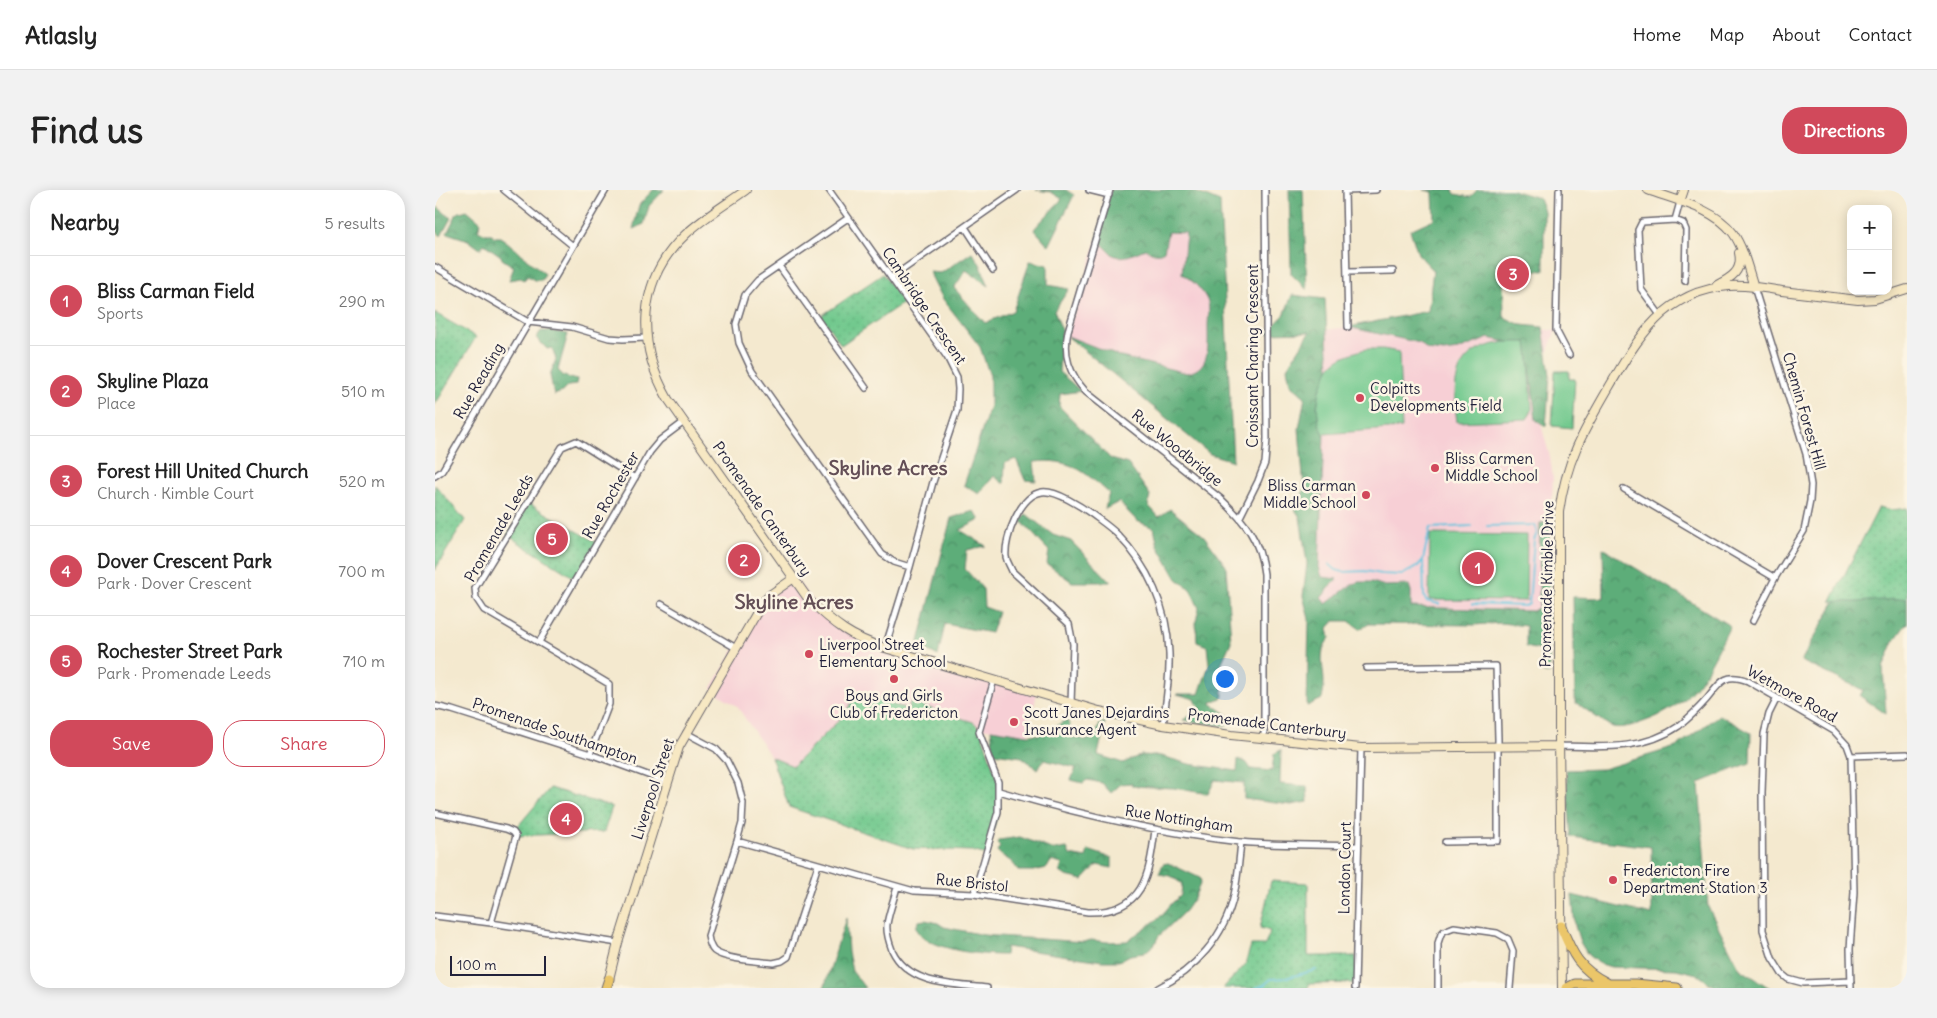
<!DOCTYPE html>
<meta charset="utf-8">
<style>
:root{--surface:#fff;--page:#f2f2f2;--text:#222;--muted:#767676;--line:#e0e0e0;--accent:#d1495b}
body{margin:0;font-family:Delius,sans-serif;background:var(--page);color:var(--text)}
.controls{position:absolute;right:15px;top:15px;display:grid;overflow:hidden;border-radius:10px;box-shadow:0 2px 12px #0003}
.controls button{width:45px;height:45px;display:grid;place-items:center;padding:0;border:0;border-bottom:1px solid var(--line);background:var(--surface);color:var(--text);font:25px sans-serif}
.scale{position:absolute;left:15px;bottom:12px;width:96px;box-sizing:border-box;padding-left:5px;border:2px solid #22223b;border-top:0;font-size:14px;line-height:18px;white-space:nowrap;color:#22223b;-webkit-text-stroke:4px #fcf5e5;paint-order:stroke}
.you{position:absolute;left:789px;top:488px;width:18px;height:18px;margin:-12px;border:4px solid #fff;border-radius:50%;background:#1a73e8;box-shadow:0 0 0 8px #1a73e833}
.badge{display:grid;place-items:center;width:32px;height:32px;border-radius:50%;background:var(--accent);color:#fff;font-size:16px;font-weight:700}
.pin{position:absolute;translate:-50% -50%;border:2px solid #fff;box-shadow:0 1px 5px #0006}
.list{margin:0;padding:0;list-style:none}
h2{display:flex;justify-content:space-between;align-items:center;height:65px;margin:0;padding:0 20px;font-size:21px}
h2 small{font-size:16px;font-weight:400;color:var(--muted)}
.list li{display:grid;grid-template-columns:32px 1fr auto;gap:15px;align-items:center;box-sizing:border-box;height:90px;padding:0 20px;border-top:1px solid var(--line)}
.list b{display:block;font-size:19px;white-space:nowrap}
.list p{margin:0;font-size:16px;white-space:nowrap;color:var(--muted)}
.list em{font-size:16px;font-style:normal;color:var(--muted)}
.actions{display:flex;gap:10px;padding:15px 20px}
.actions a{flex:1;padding:11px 0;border:1px solid var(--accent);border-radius:20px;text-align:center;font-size:18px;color:var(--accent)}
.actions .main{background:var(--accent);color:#fff}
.map{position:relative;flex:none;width:1472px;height:798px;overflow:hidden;border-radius:20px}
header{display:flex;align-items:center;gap:30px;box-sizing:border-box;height:70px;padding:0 25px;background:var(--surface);border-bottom:1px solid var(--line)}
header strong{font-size:24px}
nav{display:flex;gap:28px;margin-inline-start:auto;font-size:18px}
.intro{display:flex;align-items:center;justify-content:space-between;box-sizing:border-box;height:120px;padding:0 30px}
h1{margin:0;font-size:35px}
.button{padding:12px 22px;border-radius:20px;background:var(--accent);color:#fff;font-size:18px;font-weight:700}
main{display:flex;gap:30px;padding:0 30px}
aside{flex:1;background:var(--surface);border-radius:20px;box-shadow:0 2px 12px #0003}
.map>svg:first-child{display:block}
.built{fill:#f7cfd5}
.green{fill:#72c98e;stroke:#4a7664}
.forest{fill:url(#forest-crowns);stroke:#40685a}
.park{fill:url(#park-dots);stroke:#4a7664}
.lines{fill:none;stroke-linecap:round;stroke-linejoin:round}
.stream{stroke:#60c3de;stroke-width:2}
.street-casing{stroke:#6c686f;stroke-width:8}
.secondary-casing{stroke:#6c686f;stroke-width:10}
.highway-casing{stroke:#6c686f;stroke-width:11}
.street{stroke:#fff;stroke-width:5}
.secondary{stroke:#f7e8c3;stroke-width:8}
.highway{stroke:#ebc669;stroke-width:9}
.poi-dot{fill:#d1495b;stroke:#fcf5e5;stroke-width:2}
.labels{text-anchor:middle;stroke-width:5;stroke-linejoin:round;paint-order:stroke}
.street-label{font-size:15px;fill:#22223b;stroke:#fcf5e5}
.poi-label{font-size:15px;fill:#22223b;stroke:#fcf5e5;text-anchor:start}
.district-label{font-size:20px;font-weight:bold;fill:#634e56;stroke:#fcf5e5}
</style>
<header>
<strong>Atlasly</strong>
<nav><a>Home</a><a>Map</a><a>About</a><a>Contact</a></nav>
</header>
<div class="intro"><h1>Find us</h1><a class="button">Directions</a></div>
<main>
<aside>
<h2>Nearby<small>5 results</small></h2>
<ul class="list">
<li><span class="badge">1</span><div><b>Bliss Carman Field</b><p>Sports</p></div><em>290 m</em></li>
<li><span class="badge">2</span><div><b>Skyline Plaza</b><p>Place</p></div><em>510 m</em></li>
<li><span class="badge">3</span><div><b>Forest Hill United Church</b><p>Church · Kimble Court</p></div><em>520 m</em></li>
<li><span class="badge">4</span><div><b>Dover Crescent Park</b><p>Park · Dover Crescent</p></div><em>700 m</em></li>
<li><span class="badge">5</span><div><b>Rochester Street Park</b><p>Park · Promenade Leeds</p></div><em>710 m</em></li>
</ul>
<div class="actions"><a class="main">Save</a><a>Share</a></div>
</aside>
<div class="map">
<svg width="1472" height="798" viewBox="0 0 1472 798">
<defs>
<pattern id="forest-crowns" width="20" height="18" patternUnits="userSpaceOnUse" patternTransform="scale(1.25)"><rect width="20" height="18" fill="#5dad79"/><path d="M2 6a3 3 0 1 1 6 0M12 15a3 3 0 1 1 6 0" fill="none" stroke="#4c8c64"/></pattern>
<pattern id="park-dots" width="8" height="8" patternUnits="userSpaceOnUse" patternTransform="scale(1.25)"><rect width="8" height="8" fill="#72c98e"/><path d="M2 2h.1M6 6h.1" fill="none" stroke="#62ac7b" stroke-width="1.8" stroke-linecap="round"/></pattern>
</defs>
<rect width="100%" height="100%" fill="#fcf5e5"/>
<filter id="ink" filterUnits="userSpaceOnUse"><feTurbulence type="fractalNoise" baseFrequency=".02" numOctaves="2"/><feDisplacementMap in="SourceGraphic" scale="10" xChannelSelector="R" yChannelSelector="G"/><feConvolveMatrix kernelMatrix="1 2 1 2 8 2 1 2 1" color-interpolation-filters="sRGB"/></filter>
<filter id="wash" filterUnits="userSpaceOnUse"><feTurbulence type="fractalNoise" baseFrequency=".0096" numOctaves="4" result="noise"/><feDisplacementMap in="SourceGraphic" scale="20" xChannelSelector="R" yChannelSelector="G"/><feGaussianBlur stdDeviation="1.12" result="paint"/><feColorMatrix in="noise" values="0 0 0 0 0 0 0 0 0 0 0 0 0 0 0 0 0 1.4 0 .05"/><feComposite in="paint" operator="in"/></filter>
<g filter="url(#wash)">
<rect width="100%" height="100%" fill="#f4e9cf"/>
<!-- built -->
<path class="built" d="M 756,0 L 785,12 L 791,249 L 632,146 L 662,49 Z
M 913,137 L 1121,140 L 1110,169 L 1104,218 L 1107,238 L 1115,267 L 1118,288 L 1116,330 L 1116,426 L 986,424 L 885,415 L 875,142 Z
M 359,388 L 398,433 L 443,456 L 602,503 L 593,545 L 545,538 L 538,532 L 475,512 L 473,519 L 423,504 L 407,527 L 358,576 L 336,567 L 302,516 L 276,499 L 328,412 Z"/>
<!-- green -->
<path class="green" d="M 1084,151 L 1093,152 L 1097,220 L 1092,229 L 1022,232 C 1015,179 1025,154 1084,151 Z
M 931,159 L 948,159 L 964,162 L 967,238 L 889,244 C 887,241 885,237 884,234 C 879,217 886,185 899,173 C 908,165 920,162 931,159 Z
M 1120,181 L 1134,181 L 1134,189 L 1140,189 L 1137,238 L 1117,236 Z
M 995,344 L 1092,345 L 1091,411 L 994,410 Z"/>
<!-- forest -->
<path class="forest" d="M 218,0 L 229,0 L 214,16 L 209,34 L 198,39 L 204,15 Z
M 601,0 L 631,0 L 639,5 L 614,56 L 599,39 L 627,9 L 616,2 Z
M 676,0 L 756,0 L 785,12 L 798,271 L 775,264 L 632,146 L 686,167 L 752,183 C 776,179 773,155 773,136 C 773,129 775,118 773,112 C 768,100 757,90 747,84 L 751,43 L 733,42 L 729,61 C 722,66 717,62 710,59 C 700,63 689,70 678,65 L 662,49 Z
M 854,0 L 868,0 L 872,100 L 856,84 Z
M 989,0 L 1018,0 L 1020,4 L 1035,7 L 1042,0 L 1077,0 L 1104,8 L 1109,21 L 1109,81 L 1096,80 L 1088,73 L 1068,73 L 1069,127 L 1086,135 L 1108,137 L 1115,185 L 1111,236 L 1101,230 L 1092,152 L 1071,152 L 1054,148 L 1023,160 L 1009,162 L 992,160 L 985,153 L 913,137 L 993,121 L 998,80 L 983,64 L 975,40 L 999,29 L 998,2 Z
M 0,15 L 16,28 L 6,46 L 2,42 L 2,36 L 0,35 Z
M 32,20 L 46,32 L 43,40 L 51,44 L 57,44 L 59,47 L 65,47 L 71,51 L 110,84 L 107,90 L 99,90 L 93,86 L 89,90 L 86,88 L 74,90 L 79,77 L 67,69 L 66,66 L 49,54 L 45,59 L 33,50 L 12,43 L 22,23 Z
M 537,62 L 545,74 L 554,96 L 531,80 L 519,98 L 550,133 L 578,121 L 595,71 L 613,75 L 613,95 L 634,99 L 619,121 L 627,140 L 624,182 L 646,201 L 625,204 L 624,216 L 676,269 L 693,274 L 715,305 L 713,315 L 724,327 L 735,319 L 769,346 L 791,376 L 796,452 L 786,474 L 788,507 L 775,513 L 792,524 L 791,536 L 748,530 L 765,520 L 760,509 L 742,504 L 764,504 L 774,475 L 772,456 L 762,452 L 761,431 L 764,418 L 755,399 L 742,389 L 723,356 L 719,338 L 702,331 L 684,312 L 670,319 L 674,303 C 648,281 636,268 599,272 L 601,291 L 590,290 L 581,269 L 570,273 L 569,294 L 559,286 L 544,304 L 529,295 L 555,216 L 555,186 L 545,157 L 508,109 L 494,82 L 506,83 Z
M 857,105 L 890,109 L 894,179 L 885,199 L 882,217 L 884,234 L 889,244 L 884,377 L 887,387 L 902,389 L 886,408 L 891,414 L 913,397 L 923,392 L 937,392 L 950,396 L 974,395 L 976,401 L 976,417 L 1098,421 L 1104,417 L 1105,333 L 1112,333 L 1115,336 L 1114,484 L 1107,482 L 1105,460 L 1091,457 L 1091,436 L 1066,433 L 1039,435 L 934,434 L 925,439 L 914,431 L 899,431 L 893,438 L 895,448 C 882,461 889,477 889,493 C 889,499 888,504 887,509 L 872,516 L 874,429 L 868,406 L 872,373 L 865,327 L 853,309 L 864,315 L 869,299 L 864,239 L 870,207 L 855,194 L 852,178 L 875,142 L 831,143 L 849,125 Z
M 106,141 L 116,141 L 133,144 L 123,180 L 129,186 L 142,190 L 141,195 L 133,196 L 127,202 L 119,205 L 115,185 L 121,169 L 117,158 L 112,159 L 101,148 Z
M 539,321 L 545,330 L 525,340 L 551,356 L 532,360 L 530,379 L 548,399 L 549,417 L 563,422 L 556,443 L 510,434 L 503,466 L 483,455 L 516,328 Z
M 591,324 L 618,345 L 636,351 L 676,392 L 637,392 L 612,374 L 614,361 L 586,331 Z
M 1168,358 L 1295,436 C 1272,481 1261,514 1208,532 C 1200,535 1187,539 1178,537 C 1171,535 1148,517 1140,512 L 1138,407 L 1169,408 Z
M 1472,408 L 1472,433 L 1459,451 L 1448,478 L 1451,524 L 1425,506 L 1428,500 L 1366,471 L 1400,411 L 1420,412 Z
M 1284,525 L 1316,543 L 1315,573 L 1264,593 L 1273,717 L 1305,779 L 1335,798 L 1281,798 L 1262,784 L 1241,779 L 1176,777 L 1163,773 L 1153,765 L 1145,752 L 1140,736 L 1137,705 L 1217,725 L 1216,657 L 1136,647 L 1131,580 L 1168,579 L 1241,557 Z
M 631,530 L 635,535 L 633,546 L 652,550 L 660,547 L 665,534 L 670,532 L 663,565 L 688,573 L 706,565 L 726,566 L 754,574 L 802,581 L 803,569 L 812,573 L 816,579 L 837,581 L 839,564 L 846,560 L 845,594 L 872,596 L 873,612 L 856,615 L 809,609 L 809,593 L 780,590 L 773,604 L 739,598 L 697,596 L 697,593 L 686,594 L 676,603 L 667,593 L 652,590 L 648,593 L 636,590 L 641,578 L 609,570 L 602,579 L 587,567 L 559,563 L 556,539 L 593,545 L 608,544 Z
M 585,647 L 619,660 L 632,658 L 635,665 L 651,668 L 653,660 L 677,668 L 677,678 L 662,675 L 648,690 L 631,686 L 625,682 L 627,674 L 616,671 L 612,678 L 598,681 L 583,681 C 577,668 570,670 562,661 L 565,657 L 562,653 L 564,650 Z
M 733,673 L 765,688 L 766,692 L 759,708 L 750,721 L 723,747 L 720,754 L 709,763 L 695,765 L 684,771 L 667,771 L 571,757 L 570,765 C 546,765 507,761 488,747 C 485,745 483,741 481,737 L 484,731 L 490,730 L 503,733 L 509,737 L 549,745 L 649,752 L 656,750 L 672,752 L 692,751 L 724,728 L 739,711 L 740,711 L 746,705 L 747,694 L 736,686 L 724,684 L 728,674 Z
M 411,728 L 413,762 L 417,781 L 430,798 L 389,798 Z"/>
<!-- park -->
<path class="park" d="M 448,84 L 468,113 L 406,155 L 386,126 Z
M 0,123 L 41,147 L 0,215 Z
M 0,295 L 30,330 L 0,380 Z
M 93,313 L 163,353 L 141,389 L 72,345 Z
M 1444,317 L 1457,320 L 1472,318 L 1472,408 L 1420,412 L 1396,411 Z
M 423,504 L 473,519 L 475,512 L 538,532 L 545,538 L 563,592 L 563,622 L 552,665 L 537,661 L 478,659 L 354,617 L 336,567 L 358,576 L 407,527 Z
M 115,598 L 177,617 L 169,642 L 81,646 L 78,642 Z
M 836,691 L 873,693 L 873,766 L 921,766 L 921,793 L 874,794 L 873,798 L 788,798 L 810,775 L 816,755 L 830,755 L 835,741 L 825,738 Z"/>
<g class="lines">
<!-- stream -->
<path class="stream" d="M 1052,336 L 1100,335
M 988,370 L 989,406 L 991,411 L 1004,414
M 894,374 L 901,380 L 908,382 L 930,381 L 947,384 L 967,385 L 983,376 L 988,370 L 995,338 L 1036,336
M 1037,414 L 1090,416 L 1094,414 L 1099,350 L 1102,343 L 1100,335
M 821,798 L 829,795 L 836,789 L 851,788 L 881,780"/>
</g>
</g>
<g filter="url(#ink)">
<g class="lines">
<defs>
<path id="street" d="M 69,0 L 138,56
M 394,0 L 512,167 L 522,187 L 523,199 L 522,220 L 498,292 L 475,377 L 450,458
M 654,0 L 674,5
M 675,0 L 633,141 C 628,166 634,183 651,202 L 786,309 C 810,332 825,349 829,384 L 829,548
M 910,0 L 913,137
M 1124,0 L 1121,140 L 1134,165
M 910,1 L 941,0
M 413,28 L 323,90 L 310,105 L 301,134 L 304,153 L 317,181 L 447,364 L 459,372 L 475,377
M 1240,30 L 1245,12
M 530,37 L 558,80
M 344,76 L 431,198
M 0,77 L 93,132 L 137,137 L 174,148 L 188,149 L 211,148
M 913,82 L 958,81
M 456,88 L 582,0
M 1225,125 L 1206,99 L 1203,40 L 1207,32 L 1240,30 L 1248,33 L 1251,40 L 1250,91
M 0,286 L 7,281 L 171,0
M 1189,299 L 1340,388
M 805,327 L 823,291 L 830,273 L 832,249 L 830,0
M 226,414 L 301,458
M 1318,431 L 1340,388 L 1369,341 L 1375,311 L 1376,295 L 1371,264 L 1319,97
M 104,452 L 215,262 L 225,250 L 249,232
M 931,478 L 1061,476 L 1063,549 L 1063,651 L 1010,652
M 1342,508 L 1334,524 L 1329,544 L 1327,603 L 1328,740 L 1337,768 L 1347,784 L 1353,789 L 1368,793 L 1416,791
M 636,513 L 638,454 L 634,434 L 577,381 C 575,376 572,372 571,367 C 569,348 585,305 607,302 C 621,300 647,317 658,325 C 666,331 675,337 682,344 C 713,375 733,419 734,463 C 735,486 731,512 728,535
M 0,516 L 17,520 L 155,564 L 232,592
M 251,543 L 281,559 L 292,571 L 303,593 L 308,613 L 307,633 L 302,651 L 273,746 C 274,752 275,757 279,761 C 290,770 324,771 338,773 L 347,771 L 353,767 L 383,675
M 1124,556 C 1166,557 1208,561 1244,536 C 1254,528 1264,518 1272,509 C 1285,493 1289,482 1313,491 L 1399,541 L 1412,555 L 1416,566 L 1419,702 L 1415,759 L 1416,798
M 155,564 L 174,514 L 174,494 L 49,420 L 41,408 L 40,398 L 127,257 L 141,251 L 200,288
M 1416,566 L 1472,564
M 564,601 C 643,624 723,643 805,652 C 844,656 884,654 923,656
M 0,623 L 71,639 L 78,642 L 81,646 L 56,733
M 302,651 L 479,701 L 539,704 L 653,722 C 709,723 714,686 720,640
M 462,697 C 459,709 454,722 452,734 C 451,743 454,752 457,760 C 474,796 518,794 552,798
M 539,704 L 563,622 L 563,592 L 544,542 L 559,490
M 0,726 L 56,733 L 183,753
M 723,798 C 760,780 790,746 799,705 C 803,688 804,670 806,652
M 920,798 L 926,558
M 1003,798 L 1003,753 L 1006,744 L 1009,741 L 1019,737 L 1062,743 L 1073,749 L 1078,761 L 1075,798"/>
<path id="secondary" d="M 311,0 C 290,15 268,28 250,45 C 201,91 202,155 233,209 L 374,410 C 399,434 417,448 450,458 L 664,521 L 728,535 L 796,545 L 926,558 L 1124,556
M 1213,0 C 1240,10 1279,18 1298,43 C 1309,59 1313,79 1319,97
M 1245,12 L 1249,0
M 1282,95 C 1296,88 1308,81 1304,63
M 174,789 L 183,753 L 244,557 L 328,412 L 336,404 L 359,388
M 1127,798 L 1124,547 L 1124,322 C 1131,271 1148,242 1173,199 C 1202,149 1229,101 1294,96 C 1312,95 1330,98 1347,101 C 1373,104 1398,107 1423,110 L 1440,109 L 1472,99"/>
<path id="highway" d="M 1126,736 C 1137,764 1144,779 1172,793
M 171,798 L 174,789
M 1132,798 L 1140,794 L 1200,794 L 1242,798"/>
</defs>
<!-- street casing -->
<use href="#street" class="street-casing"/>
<!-- secondary casing -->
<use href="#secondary" class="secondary-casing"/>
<!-- highway casing -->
<use href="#highway" class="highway-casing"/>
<!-- street -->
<use href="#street" class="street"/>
<!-- secondary -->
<use href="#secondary" class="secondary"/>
<!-- highway -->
<use href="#highway" class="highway"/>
</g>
</g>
<!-- markers -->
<g class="poi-dot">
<circle cx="925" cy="208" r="5"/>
<circle cx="1000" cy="278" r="5"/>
<circle cx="931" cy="305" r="5"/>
<circle cx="374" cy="464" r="5"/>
<circle cx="459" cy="489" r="5"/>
<circle cx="579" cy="532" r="5"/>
<circle cx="1178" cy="690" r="5"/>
</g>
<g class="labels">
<!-- street labels -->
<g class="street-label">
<text transform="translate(489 116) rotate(56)" y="5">Cambridge Crescent</text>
<text transform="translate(818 166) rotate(-90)" y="5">Croissant Charing Crescent</text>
<text transform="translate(44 191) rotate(-60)" y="5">Rue Reading</text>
<text transform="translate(1369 221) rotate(74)" y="5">Chemin Forest Hill</text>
<text transform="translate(742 258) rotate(39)" y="5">Rue Woodbridge</text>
<text transform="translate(176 305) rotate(-60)" y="5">Rue Rochester</text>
<text transform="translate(327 319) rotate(55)" y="5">Promenade Canterbury</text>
<text transform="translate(64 338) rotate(-60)" y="5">Promenade Leeds</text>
<text transform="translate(1112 394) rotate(-89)" y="5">Promenade Kimble Drive</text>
<text transform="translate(1357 504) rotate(29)" y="5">Wetmore Road</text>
<text transform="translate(832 534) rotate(7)" y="5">Promenade Canterbury</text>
<text transform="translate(120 541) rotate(19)" y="5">Promenade Southampton</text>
<text transform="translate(218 599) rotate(-72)" y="5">Liverpool Street</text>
<text transform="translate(744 629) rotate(9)" y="5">Rue Nottingham</text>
<text transform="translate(910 678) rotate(-89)" y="5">London Court</text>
<text transform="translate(537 693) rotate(6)" y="5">Rue Bristol</text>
</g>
<!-- poi labels -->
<g class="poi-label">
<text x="935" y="204">Colpitts<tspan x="935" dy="17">Developments Field</tspan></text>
<text x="1010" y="274">Bliss Carmen<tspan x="1010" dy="17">Middle School</tspan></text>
<text x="921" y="301" text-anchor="end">Bliss Carman<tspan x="921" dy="17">Middle School</tspan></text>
<text x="384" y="460">Liverpool Street<tspan x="384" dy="17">Elementary School</tspan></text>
<text x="459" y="511" text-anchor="middle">Boys and Girls<tspan x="459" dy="17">Club of Fredericton</tspan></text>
<text x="589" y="528">Scott Janes Dejardins<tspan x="589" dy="17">Insurance Agent</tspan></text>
<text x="1188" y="686">Fredericton Fire<tspan x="1188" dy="17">Department Station 3</tspan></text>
</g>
<!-- district labels -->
<g class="district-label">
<text x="453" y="285">Skyline Acres</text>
<text x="359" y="419">Skyline Acres</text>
</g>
</g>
</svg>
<div class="controls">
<button>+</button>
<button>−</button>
</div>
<div class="scale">100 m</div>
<div class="you"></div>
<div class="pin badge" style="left:1043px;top:378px">1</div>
<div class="pin badge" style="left:309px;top:370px">2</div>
<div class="pin badge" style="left:1078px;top:84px">3</div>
<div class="pin badge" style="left:131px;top:629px">4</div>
<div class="pin badge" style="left:117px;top:349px">5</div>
</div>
</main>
